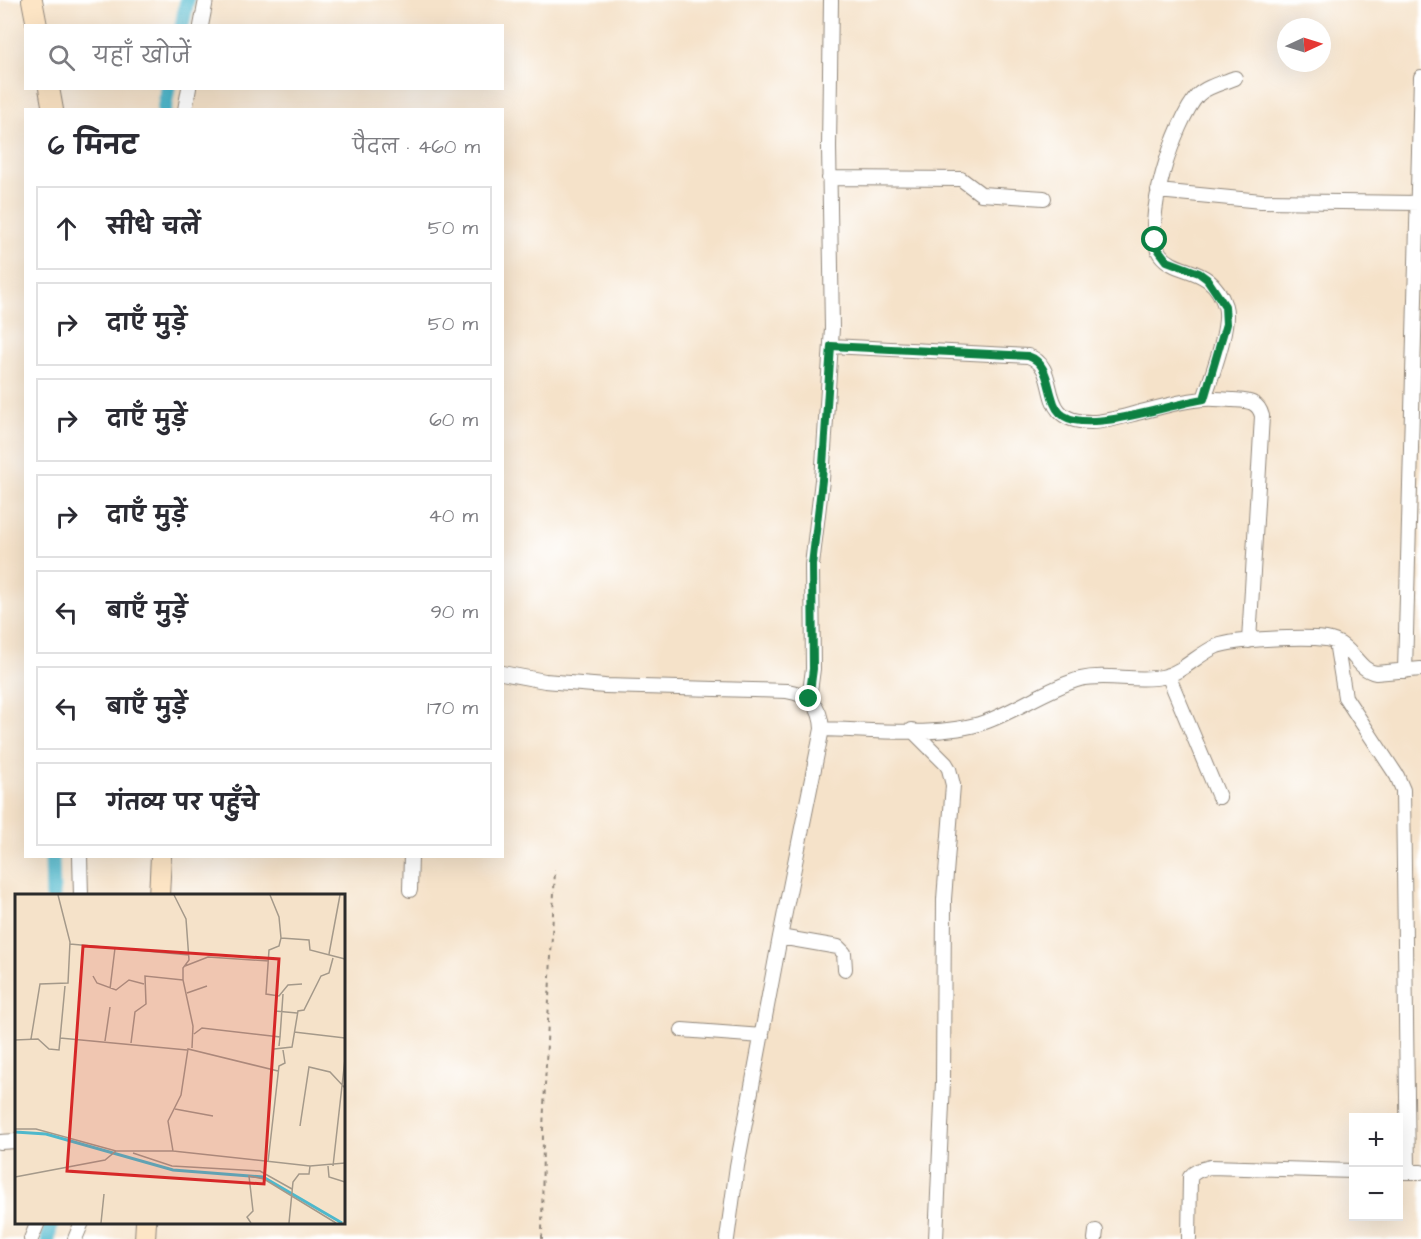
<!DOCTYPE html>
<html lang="hi">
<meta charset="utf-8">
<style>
:root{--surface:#fff;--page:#f2f2f3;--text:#2b2b33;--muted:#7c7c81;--line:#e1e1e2}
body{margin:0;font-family:"Architects Daughter","Playpen Sans Deva",sans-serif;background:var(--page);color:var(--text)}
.controls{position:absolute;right:18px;bottom:18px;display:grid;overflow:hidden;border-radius:0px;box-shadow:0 6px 24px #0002}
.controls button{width:54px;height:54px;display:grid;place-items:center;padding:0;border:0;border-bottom:2px solid var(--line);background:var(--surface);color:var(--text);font:30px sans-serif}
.compass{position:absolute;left:1277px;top:18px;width:54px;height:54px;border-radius:50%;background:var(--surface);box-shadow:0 6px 24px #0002;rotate:86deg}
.stop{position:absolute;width:18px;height:18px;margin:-14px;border:4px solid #0b8043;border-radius:50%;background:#fff}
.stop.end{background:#0b8043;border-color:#fff;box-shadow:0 2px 6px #0008}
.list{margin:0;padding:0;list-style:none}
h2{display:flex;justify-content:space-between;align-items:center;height:78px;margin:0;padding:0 24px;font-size:26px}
h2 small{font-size:20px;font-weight:400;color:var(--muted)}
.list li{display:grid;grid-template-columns:39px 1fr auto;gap:18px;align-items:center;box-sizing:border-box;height:84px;margin:0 12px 12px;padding:0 12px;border:2px solid var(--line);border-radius:0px}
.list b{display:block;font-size:22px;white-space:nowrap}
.list em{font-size:20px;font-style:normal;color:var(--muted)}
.icon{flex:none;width:33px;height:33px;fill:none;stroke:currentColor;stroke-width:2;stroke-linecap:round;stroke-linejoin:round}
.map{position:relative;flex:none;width:1421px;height:1239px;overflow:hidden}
.search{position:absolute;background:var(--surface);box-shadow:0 6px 24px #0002;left:24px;top:24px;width:480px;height:66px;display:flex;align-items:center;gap:15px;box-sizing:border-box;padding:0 21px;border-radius:0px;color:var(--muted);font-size:22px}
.panel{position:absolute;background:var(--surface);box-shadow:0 6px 24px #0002;left:24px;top:108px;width:480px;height:750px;border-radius:0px}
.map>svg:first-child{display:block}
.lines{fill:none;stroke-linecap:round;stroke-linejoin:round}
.canal{stroke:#4eb8cc;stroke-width:15}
.street-casing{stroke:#90867a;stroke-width:16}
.secondary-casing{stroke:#90867a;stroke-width:22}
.path{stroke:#90867a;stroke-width:2;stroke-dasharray:4.5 4.5;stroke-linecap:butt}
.street{stroke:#fff;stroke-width:14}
.secondary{stroke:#fde5c5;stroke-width:20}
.route{stroke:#0b8043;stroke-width:8}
.inset-river{fill:none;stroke:#4eb8cc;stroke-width:3}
.inset-road{fill:none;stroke:#a4998a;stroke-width:1.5}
.view{fill:#d62828;fill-opacity:0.15;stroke:#d62828;stroke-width:3}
.inset-edge{fill:none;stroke:#2b2b2b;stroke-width:3}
</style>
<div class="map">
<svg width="1421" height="1239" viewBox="0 0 1421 1239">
<rect width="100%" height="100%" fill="#fff"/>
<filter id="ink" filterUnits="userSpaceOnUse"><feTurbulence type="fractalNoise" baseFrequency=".0167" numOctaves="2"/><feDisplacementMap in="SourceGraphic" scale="12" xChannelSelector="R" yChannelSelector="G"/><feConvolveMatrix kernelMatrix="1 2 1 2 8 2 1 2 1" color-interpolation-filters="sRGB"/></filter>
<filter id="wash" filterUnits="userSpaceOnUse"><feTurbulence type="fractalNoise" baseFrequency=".008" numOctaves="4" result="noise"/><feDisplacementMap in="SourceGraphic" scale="24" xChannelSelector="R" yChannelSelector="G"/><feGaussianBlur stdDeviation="1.35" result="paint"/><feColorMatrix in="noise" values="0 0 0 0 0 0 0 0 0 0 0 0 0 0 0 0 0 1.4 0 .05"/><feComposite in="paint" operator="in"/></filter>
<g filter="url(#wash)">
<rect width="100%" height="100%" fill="#f5e2c9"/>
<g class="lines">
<!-- canal -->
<path class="canal" d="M 182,26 L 187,0
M 164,110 L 168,88
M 52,856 L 53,896
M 48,1239 L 51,1222"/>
</g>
</g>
<g filter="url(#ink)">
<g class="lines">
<defs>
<path id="street" d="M 201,26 L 206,0
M 185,110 L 189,88
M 829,178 L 961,179 L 981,194 L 1044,198
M 1158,191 L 1261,201 L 1419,203
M 831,346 L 1028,356 C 1064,368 1032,422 1091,422 C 1106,422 1122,417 1137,413 C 1159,408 1182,400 1205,399 C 1214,398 1223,400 1233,400 C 1246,401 1258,400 1262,416 L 1249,641
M 1204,399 C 1211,377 1231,326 1225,306 C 1211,263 1177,277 1160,254 C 1140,225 1175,120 1198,95 C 1207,86 1223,83 1235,78
M 1336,642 L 1345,697 L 1397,776 L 1403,790 L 1408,1172
M 1405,671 L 1421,77
M 502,673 L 545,681 L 605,686 L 787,691 C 810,695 821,706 822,729 L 780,937 L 737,1166 L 727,1239
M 1168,675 L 1219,797
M 809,699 L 813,669 L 812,565 L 822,480 L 832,328 L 829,147 L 831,0
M 822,729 C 871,730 940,738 985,722 C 1016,711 1050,687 1080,679 C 1107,673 1135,682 1162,677 C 1182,673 1198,654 1217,646 C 1237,639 1304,636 1326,639 C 1353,643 1356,670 1376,673 L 1421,669
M 912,730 L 946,764 L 949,769 L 953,785 L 944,899 L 943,1082 L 936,1239
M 80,856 L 81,896
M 410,890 L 411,856
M 780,937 L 838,947 L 844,953 L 845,969
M 682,1030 L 762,1036
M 0,1142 L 16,1141
M 1398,1172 L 1421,1172
M 31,1239 L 38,1222
M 75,1239 L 82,1222
M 1095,1239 L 1096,1231
M 1189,1239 L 1190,1177 C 1196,1170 1202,1169 1210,1167 L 1354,1171"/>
<path id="secondary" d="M 32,0 L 37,26
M 49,88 L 53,110
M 159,896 L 161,856
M 145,1239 L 146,1222"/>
</defs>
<!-- street casing -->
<use href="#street" class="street-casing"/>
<!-- secondary casing -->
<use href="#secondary" class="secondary-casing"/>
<!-- path -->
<path class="path" d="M 542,1239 L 543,1129 L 555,870"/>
<!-- street -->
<use href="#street" class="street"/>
<!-- secondary -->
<use href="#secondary" class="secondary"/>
</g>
</g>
<g class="lines" filter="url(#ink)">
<!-- route -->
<path class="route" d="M 809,699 L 813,669 L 812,565 L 822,480 L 831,346 L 1028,356 C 1046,362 1047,381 1052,397 C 1054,405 1057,412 1064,416 C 1091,433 1172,404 1204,399 L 1226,324 L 1225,306 L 1207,279 L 1199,273 L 1167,261 L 1158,249 L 1155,240"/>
</g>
<!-- overview -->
<g transform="translate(15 894)">
<rect width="330" height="330" fill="#f5e2c9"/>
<path class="inset-river" d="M 0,238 L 31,240 L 158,276 L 248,283 L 327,329"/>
<path class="inset-road" d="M 159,1 L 171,25 L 174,66 L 168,74 L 168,86 L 178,132 L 177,154M 255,1 L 264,23 L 266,44 L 264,52 L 254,56 L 251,100 L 264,102 L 273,91 L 287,90M 266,44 L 294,46 L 295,56 L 330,65M 55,50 L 174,61M 314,60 L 325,1M 170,72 L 193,63 L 254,67M 78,82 L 82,89 L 101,96 L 114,86 L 129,90M 95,95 L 100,54M 172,99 L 192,92M 260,117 L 282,119M 279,138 L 330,144M 179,140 L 187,134 L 265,143 L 264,152M 265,143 L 268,100M 45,144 L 172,156M 16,145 L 25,90 L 53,89 L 55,48 L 43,1M 0,146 L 23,145 L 34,155 L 44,156 L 50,92M 90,147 L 95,113M 116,149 L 120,118 L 131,110 L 130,82 L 168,86M 259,155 L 277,153 L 283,117 L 289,116 L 306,82 L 314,79 L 318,64M 160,215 L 198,222M 285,232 L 294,173 L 315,178 L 330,194M 0,235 L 21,235 L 101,257M 158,257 L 153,227 L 166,201 L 173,155 L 263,177M 118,259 L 157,272 L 245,277 L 277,295M 253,268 L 264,172 L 270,169 L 268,156M 313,272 L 314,283 L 330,288M 318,272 L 330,165M 0,283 L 90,266 L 101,257 L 158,257 L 295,272 L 330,269M 86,329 L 89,300M 236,329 L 232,323 L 238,317 L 234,282 L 249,285 L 321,329M 274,329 L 278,288 L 284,280 L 294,280 L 295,272"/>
<path class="view" d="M 68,52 L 264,65 L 249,290 L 52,277 Z"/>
<rect width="330" height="330" class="inset-edge"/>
</g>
</svg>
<div class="controls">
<button>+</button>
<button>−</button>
</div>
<svg class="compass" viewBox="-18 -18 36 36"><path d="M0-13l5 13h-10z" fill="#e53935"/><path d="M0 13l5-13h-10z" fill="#7c7c81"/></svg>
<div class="stop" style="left:1155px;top:240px"></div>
<div class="stop end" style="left:809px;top:699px"></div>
<div class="search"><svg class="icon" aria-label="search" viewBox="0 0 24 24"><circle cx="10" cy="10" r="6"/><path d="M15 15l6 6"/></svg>यहाँ खोजें</div>
<section class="panel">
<h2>6 मिनट<small>पैदल · 460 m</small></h2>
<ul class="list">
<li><svg class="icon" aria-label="ahead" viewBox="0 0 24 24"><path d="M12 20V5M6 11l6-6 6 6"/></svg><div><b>सीधे चलें</b></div><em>50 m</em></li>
<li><svg class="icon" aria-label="right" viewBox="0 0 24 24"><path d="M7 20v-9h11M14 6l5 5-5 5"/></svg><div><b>दाएँ मुड़ें</b></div><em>50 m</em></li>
<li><svg class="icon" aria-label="right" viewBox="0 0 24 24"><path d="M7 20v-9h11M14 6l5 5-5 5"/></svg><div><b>दाएँ मुड़ें</b></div><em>60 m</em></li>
<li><svg class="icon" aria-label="right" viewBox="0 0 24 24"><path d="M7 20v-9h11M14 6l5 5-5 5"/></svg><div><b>दाएँ मुड़ें</b></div><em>40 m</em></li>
<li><svg class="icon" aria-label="left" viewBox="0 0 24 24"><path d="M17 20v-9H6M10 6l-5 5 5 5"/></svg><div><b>बाएँ मुड़ें</b></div><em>90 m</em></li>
<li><svg class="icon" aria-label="left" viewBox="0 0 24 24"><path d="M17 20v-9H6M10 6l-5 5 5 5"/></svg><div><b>बाएँ मुड़ें</b></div><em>170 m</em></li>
<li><svg class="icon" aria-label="arrive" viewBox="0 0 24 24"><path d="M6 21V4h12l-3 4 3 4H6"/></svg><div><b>गंतव्य पर पहुँचे</b></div></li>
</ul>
</section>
</div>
